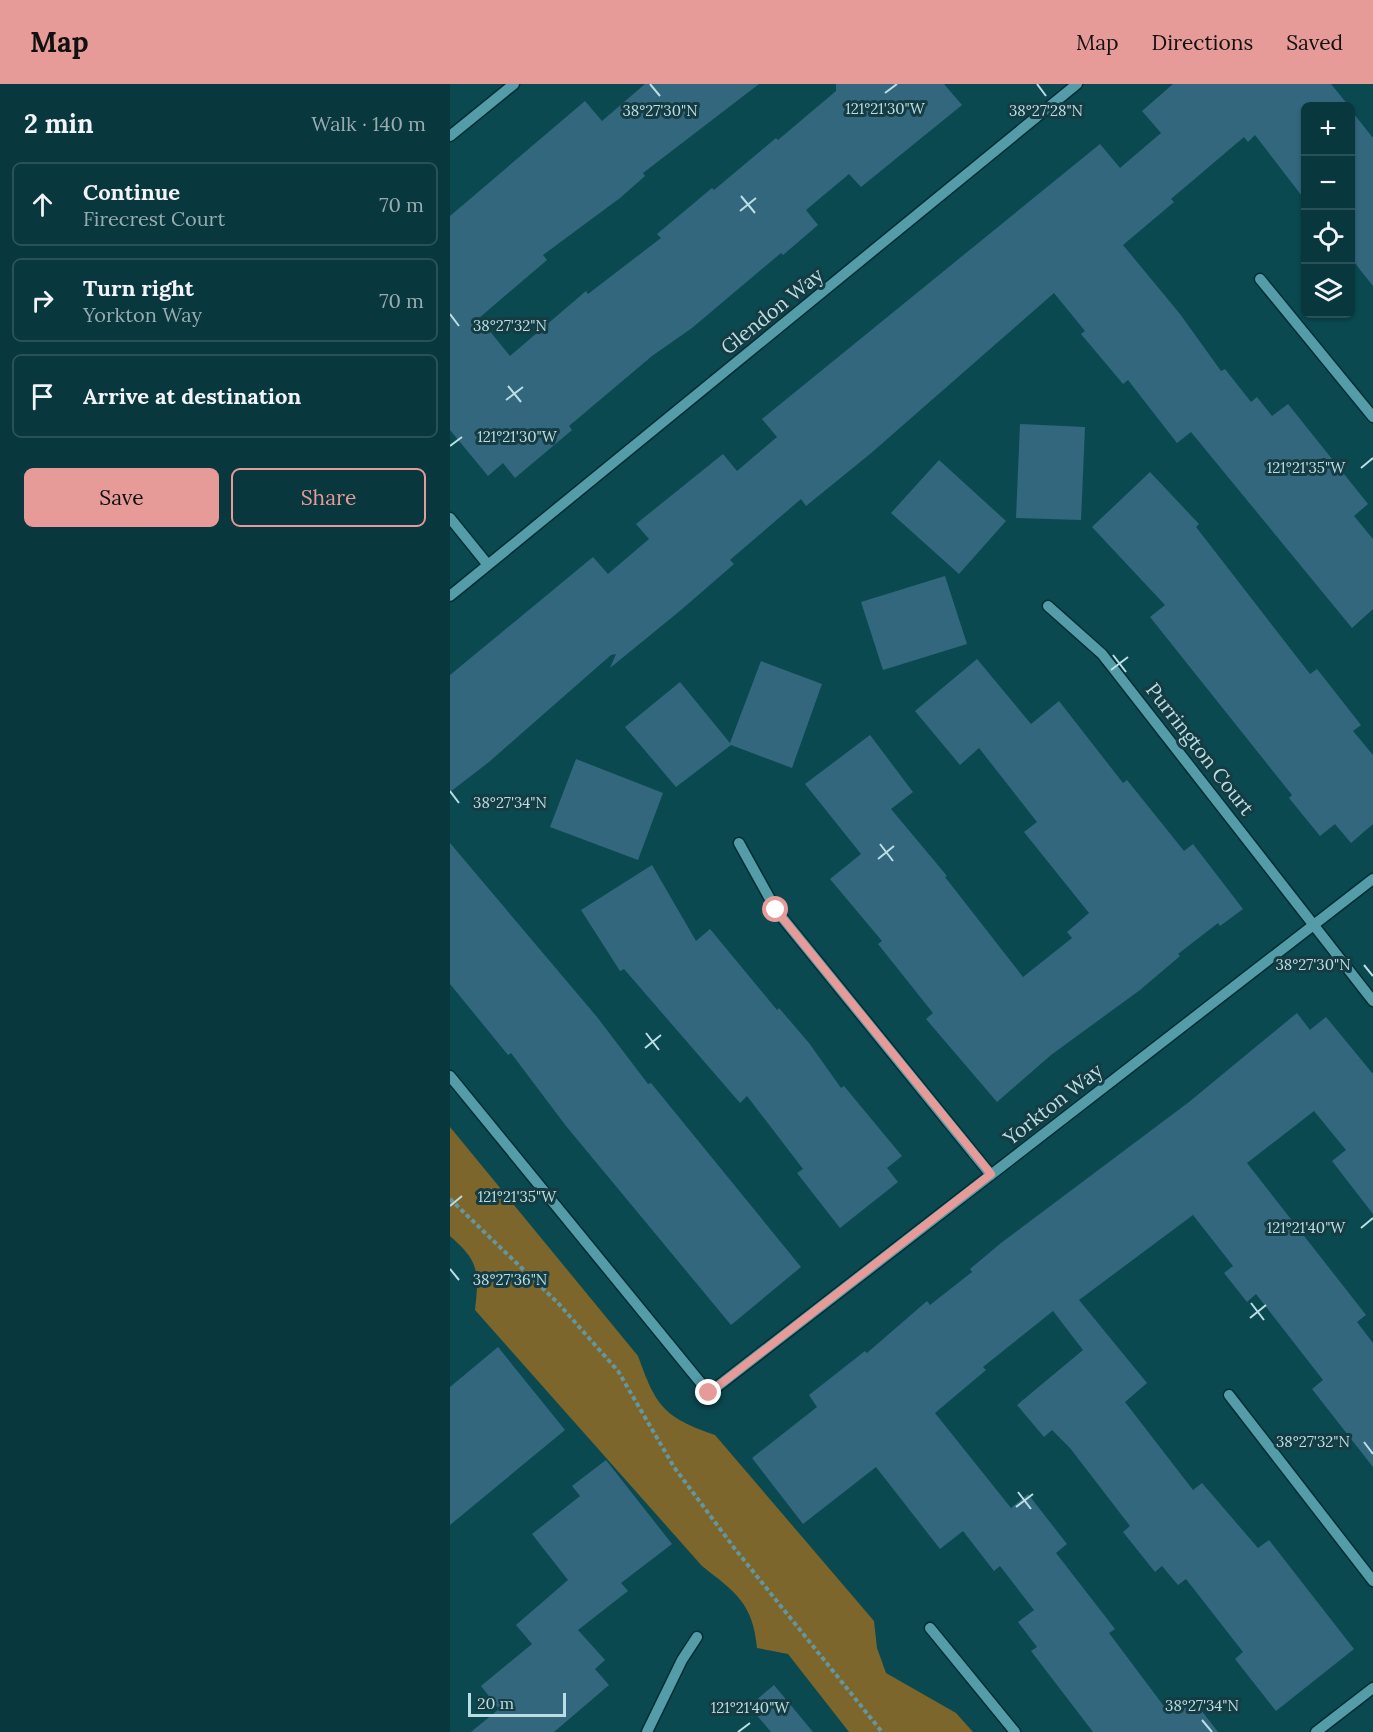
<!DOCTYPE html>
<meta charset="utf-8">
<style>
:root{--surface:#08373d;--page:#113f44;--text:#f1f3f6;--muted:#98acb0;--line:#295157;--accent:#e69b98}
body{margin:0;font-family:Lora,serif;background:var(--page);color:var(--text)}
.controls{position:absolute;right:18px;top:18px;display:grid;overflow:hidden;border-radius:9px;box-shadow:0 2px 4px #0004}
.controls button{width:54px;height:54px;display:grid;place-items:center;padding:0;border:0;border-bottom:2px solid var(--line);background:var(--surface);color:var(--text);font:30px sans-serif}
.scale{position:absolute;left:18px;bottom:15px;width:98px;box-sizing:border-box;padding-left:6px;border:3px solid #bbdee4;border-top:0;font-size:16px;line-height:21px;white-space:nowrap;color:#bbdee4;-webkit-text-stroke:4px #153c42;paint-order:stroke}
.stop{position:absolute;width:18px;height:18px;margin:-14px;border:4px solid #e69b98;border-radius:50%;background:#fff}
.stop.end{background:#e69b98;border-color:#fff;box-shadow:0 2px 6px #0008}
.list{margin:0;padding:0;list-style:none}
h2{display:flex;justify-content:space-between;align-items:center;height:78px;margin:0;padding:0 24px;font-size:26px}
h2 small{font-size:20px;font-weight:400;color:var(--muted)}
.list li{display:grid;grid-template-columns:39px 1fr auto;gap:18px;align-items:center;box-sizing:border-box;height:84px;margin:0 12px 12px;padding:0 12px;border:2px solid var(--line);border-radius:9px}
.list b{display:block;font-size:22px;white-space:nowrap}
.list p{margin:0;font-size:20px;white-space:nowrap;color:var(--muted)}
.list em{font-size:20px;font-style:normal;color:var(--muted)}
.actions{display:flex;gap:12px;padding:18px 24px}
.actions a{flex:1;padding:14px 0;border:2px solid var(--accent);border-radius:9px;text-align:center;font-size:21px;color:var(--accent)}
.actions .main{background:var(--accent);color:#111}
.icon{flex:none;width:33px;height:33px;fill:none;stroke:currentColor;stroke-width:2;stroke-linecap:round;stroke-linejoin:round}
.map{position:relative;flex:none;width:923px;height:1648px;overflow:hidden}
header{display:flex;align-items:center;gap:36px;box-sizing:border-box;height:84px;padding:0 30px;background:var(--accent);color:#111}
header strong{font-size:28px}
nav{display:flex;gap:33px;margin-inline-start:auto;font-size:21px}
main{display:flex}
aside{flex:1;background:var(--surface)}
.map>svg:first-child{display:block}
.green{fill:#7c662b}
.building{fill:#33677d}
.lines{fill:none;stroke-linecap:round;stroke-linejoin:round}
.minor-casing{stroke:#032d33;stroke-width:13}
.path{stroke:#66969d;stroke-width:4;stroke-dasharray:4.5 3;stroke-linecap:butt}
.minor{stroke:#539ca8;stroke-width:10}
.route{stroke:#e69b98;stroke-width:8}
.ticks{fill:none;stroke:#bbdee4;stroke-width:2}
.labels{text-anchor:middle;stroke-width:6;stroke-linejoin:round;paint-order:stroke}
.street-label{font-size:20px;fill:#bbdee4;stroke:#153c42}
.ticks-label{font-size:15px;text-anchor:middle;fill:#bbdee4;stroke:#153c42;stroke-width:6;stroke-linejoin:round;paint-order:stroke}
</style>
<header>
<strong>Map</strong>
<nav><a>Map</a><a>Directions</a><a>Saved</a></nav>
</header>
<main>
<aside>
<h2>2 min<small>Walk · 140 m</small></h2>
<ul class="list">
<li><svg class="icon" aria-label="ahead" viewBox="0 0 24 24"><path d="M12 20V5M6 11l6-6 6 6"/></svg><div><b>Continue</b><p>Firecrest Court</p></div><em>70 m</em></li>
<li><svg class="icon" aria-label="right" viewBox="0 0 24 24"><path d="M7 20v-9h11M14 6l5 5-5 5"/></svg><div><b>Turn right</b><p>Yorkton Way</p></div><em>70 m</em></li>
<li><svg class="icon" aria-label="arrive" viewBox="0 0 24 24"><path d="M6 21V4h12l-3 4 3 4H6"/></svg><div><b>Arrive at destination</b></div></li>
</ul>
<div class="actions"><a class="main">Save</a><a>Share</a></div>
</aside>
<div class="map">
<svg width="923" height="1648" viewBox="0 0 923 1648">
<rect width="100%" height="100%" fill="#0b4951"/>
<!-- green -->
<path class="green" d="M 0,1043 L 188,1272 C 206,1322 213,1333 265,1351 L 424,1537 L 427,1564 L 436,1589 L 506,1629 L 523,1648 L 399,1648 L 338,1570 L 307,1564 C 303,1519 285,1508 252,1482 L 25,1226 C 29,1189 30,1178 0,1152 Z"/>
<!-- building -->
<path class="building" d="M 195,0 L 309,0 L 193,89 L 195,92 L 170,114 L 93,171 L 97,176 L 29,234 L 60,272 L 136,207 L 138,210 L 211,154 L 207,150 L 262,104 L 264,106 L 326,54 L 328,56 L 386,7 L 386,0 L 494,0 L 512,21 L 411,103 L 399,90 L 356,126 L 368,141 L 333,171 L 331,169 L 242,244 L 202,272 L 119,342 L 122,346 L 65,394 L 53,379 L 38,392 L 0,346 L 0,132 L 135,17 L 152,37 Z
M 723,0 L 881,0 L 899,22 L 855,22 L 855,116 L 805,51 L 798,58 L 794,53 L 721,115 L 724,118 L 673,161 L 730,230 L 771,287 L 775,285 L 801,318 L 807,313 L 822,332 L 838,320 L 918,420 L 904,432 L 923,455 L 923,525 L 902,544 L 741,348 L 727,359 L 678,296 L 673,300 L 631,250 L 635,247 L 604,209 L 420,370 L 356,422 L 351,415 L 280,476 L 284,480 L 231,526 L 160,584 L 166,570 L 161,571 L 39,678 L 0,708 L 0,591 L 143,473 L 158,490 L 199,455 L 186,440 L 273,370 L 287,387 L 327,353 L 312,335 L 650,60 L 670,84 L 711,49 L 692,27 Z
M 900,25 L 923,54 L 923,202 L 900,173 Z
M 570,340 L 635,343 L 631,436 L 566,434 Z
M 489,376 L 556,437 L 509,490 L 441,429 Z
M 700,388 L 749,440 L 746,443 L 860,590 L 867,585 L 911,641 L 903,647 L 923,671 L 923,740 L 901,759 L 885,740 L 870,752 L 839,714 L 842,711 L 700,533 L 715,521 L 642,443 Z
M 495,492 L 517,560 L 433,586 L 411,518 Z
M 527,575 L 581,640 L 609,617 L 673,699 L 677,696 L 734,767 L 743,760 L 793,825 L 770,842 L 768,839 L 728,870 L 730,872 L 690,906 L 601,971 L 547,1018 L 476,935 L 483,929 L 428,860 L 432,857 L 380,795 L 411,770 L 355,700 L 420,651 L 463,708 L 441,725 L 497,792 L 495,793 L 573,893 L 622,854 L 617,848 L 639,829 L 574,748 L 587,738 L 529,664 L 510,681 L 465,627 Z
M 311,577 L 372,600 L 342,684 L 281,661 L 226,703 L 175,643 L 230,598 L 280,659 Z
M 126,675 L 213,709 L 188,776 L 100,743 Z
M 0,759 L 147,933 L 198,1000 L 201,999 L 351,1183 L 281,1241 L 116,1042 L 61,969 L 58,971 L 0,900 Z
M 202,781 L 246,857 L 260,845 L 327,926 L 329,924 L 359,959 L 391,1004 L 394,1002 L 452,1072 L 437,1084 L 448,1098 L 390,1144 L 347,1089 L 353,1085 L 297,1012 L 290,1019 L 174,885 L 170,887 L 131,826 Z
M 847,929 L 860,946 L 876,933 L 923,990 L 923,1130 L 882,1077 L 896,1066 L 864,1027 L 797,1079 L 916,1231 L 907,1238 L 923,1259 L 923,1383 L 862,1305 L 873,1296 L 806,1210 L 797,1218 L 774,1189 L 783,1182 L 743,1131 L 629,1216 L 697,1299 L 675,1318 L 743,1406 L 752,1399 L 808,1464 L 819,1456 L 904,1565 L 826,1627 L 785,1575 L 793,1568 L 736,1495 L 728,1501 L 712,1482 L 705,1488 L 673,1448 L 680,1442 L 620,1364 L 602,1346 L 594,1353 L 567,1321 L 633,1266 L 603,1227 L 533,1283 L 536,1286 L 485,1329 L 561,1424 L 578,1410 L 617,1460 L 606,1469 L 665,1545 L 659,1549 L 719,1629 L 741,1613 L 768,1648 L 643,1648 L 581,1567 L 587,1563 L 568,1538 L 584,1526 L 550,1482 L 544,1487 L 513,1447 L 490,1465 L 426,1383 L 353,1440 L 302,1374 L 367,1323 L 359,1311 L 415,1267 L 417,1269 L 477,1217 L 480,1221 L 522,1188 L 520,1185 L 551,1159 L 739,1018 Z
M 48,1263 L 115,1346 L 0,1441 L 0,1303 Z
M 156,1376 L 222,1460 L 171,1499 L 178,1507 L 128,1546 L 155,1576 L 145,1585 L 159,1601 L 104,1648 L 21,1648 L 49,1625 L 31,1602 L 82,1560 L 66,1541 L 118,1496 L 82,1450 L 130,1412 L 122,1402 Z
M 324,1601 L 363,1648 L 321,1648 L 299,1622 Z"/>
<g class="lines">
<defs>
<path id="minor" d="M 0,52 L 64,0
M 810,195 L 923,333
M 0,434 L 38,481
M 0,512 L 627,0
M 598,522 L 652,570 L 923,917
M 289,759 L 326,826 L 541,1091
M 0,992 L 259,1309 L 923,795
M 779,1311 L 923,1497
M 480,1544 L 565,1648
M 197,1648 L 232,1576 L 247,1553
M 866,1648 L 923,1604"/>
</defs>
<!-- minor casing -->
<use href="#minor" class="minor-casing"/>
<!-- path -->
<path class="path" d="M 0,1115 L 108,1219 L 168,1287 L 224,1383 L 285,1465 L 432,1648"/>
<!-- minor -->
<use href="#minor" class="minor"/>
</g>
<g class="lines">
<!-- route -->
<path class="route" d="M 259,1309 L 541,1090 L 326,826"/>
</g>
<!-- ticks -->
<path class="ticks" d="M 200,0 L 210,12M 587,0 L 596,12M 435,9 L 447,0M 291,112 L 305,129M 290,127 L 306,114M 0,230 L 9,242M 58,302 L 71,318M 56,316 L 73,303M 0,362 L 12,353M 911,384 L 923,374M 663,571 L 676,588M 661,586 L 678,573M 0,707 L 9,719M 430,760 L 443,777M 428,775 L 444,762M 914,881 L 923,892M 196,949 L 209,966M 195,964 L 211,951M 0,1122 L 12,1112M 911,1144 L 923,1134M 0,1185 L 9,1196M 801,1219 L 814,1236M 800,1234 L 816,1221M 914,1358 L 923,1370M 568,1408 L 581,1425M 566,1423 L 583,1410M 752,1636 L 762,1648M 288,1648 L 300,1639"/>
<g class="labels">
<!-- street labels -->
<g class="street-label">
<text transform="translate(322 227) rotate(-39)" y="7">Glendon Way</text>
<text transform="translate(750 665) rotate(52)" y="7">Purrington Court</text>
<text transform="translate(603 1020) rotate(-38)" y="7">Yorkton Way</text>
</g>
</g>
<g class="ticks-label">
<text x="435" y="30">121°21'30"W</text>
<text x="596" y="32">38°27'28"N</text>
<text x="210" y="32">38°27'30"N</text>
<text x="60" y="247">38°27'32"N</text>
<text x="67" y="358">121°21'30"W</text>
<text x="856" y="389">121°21'35"W</text>
<text x="60" y="724">38°27'34"N</text>
<text x="863" y="886">38°27'30"N</text>
<text x="67" y="1118">121°21'35"W</text>
<text x="856" y="1149">121°21'40"W</text>
<text x="60" y="1201">38°27'36"N</text>
<text x="863" y="1363">38°27'32"N</text>
<text x="752" y="1627">38°27'34"N</text>
<text x="300" y="1629">121°21'40"W</text>
</g>
</svg>
<div class="controls">
<button>+</button>
<button>−</button>
<button><svg class="icon" aria-label="locate" viewBox="0 0 24 24"><circle cx="12" cy="12" r="6"/><path d="M12 2v4M12 18v4M2 12h4M18 12h4"/></svg></button>
<button><svg class="icon" aria-label="layers" viewBox="0 0 24 24"><path d="M12 4l9 5-9 5-9-5zM3 14l9 5 9-5"/></svg></button>
</div>
<div class="scale">20 m</div>
<div class="stop" style="left:326px;top:826px"></div>
<div class="stop end" style="left:259px;top:1309px"></div>
</div>
</main>
